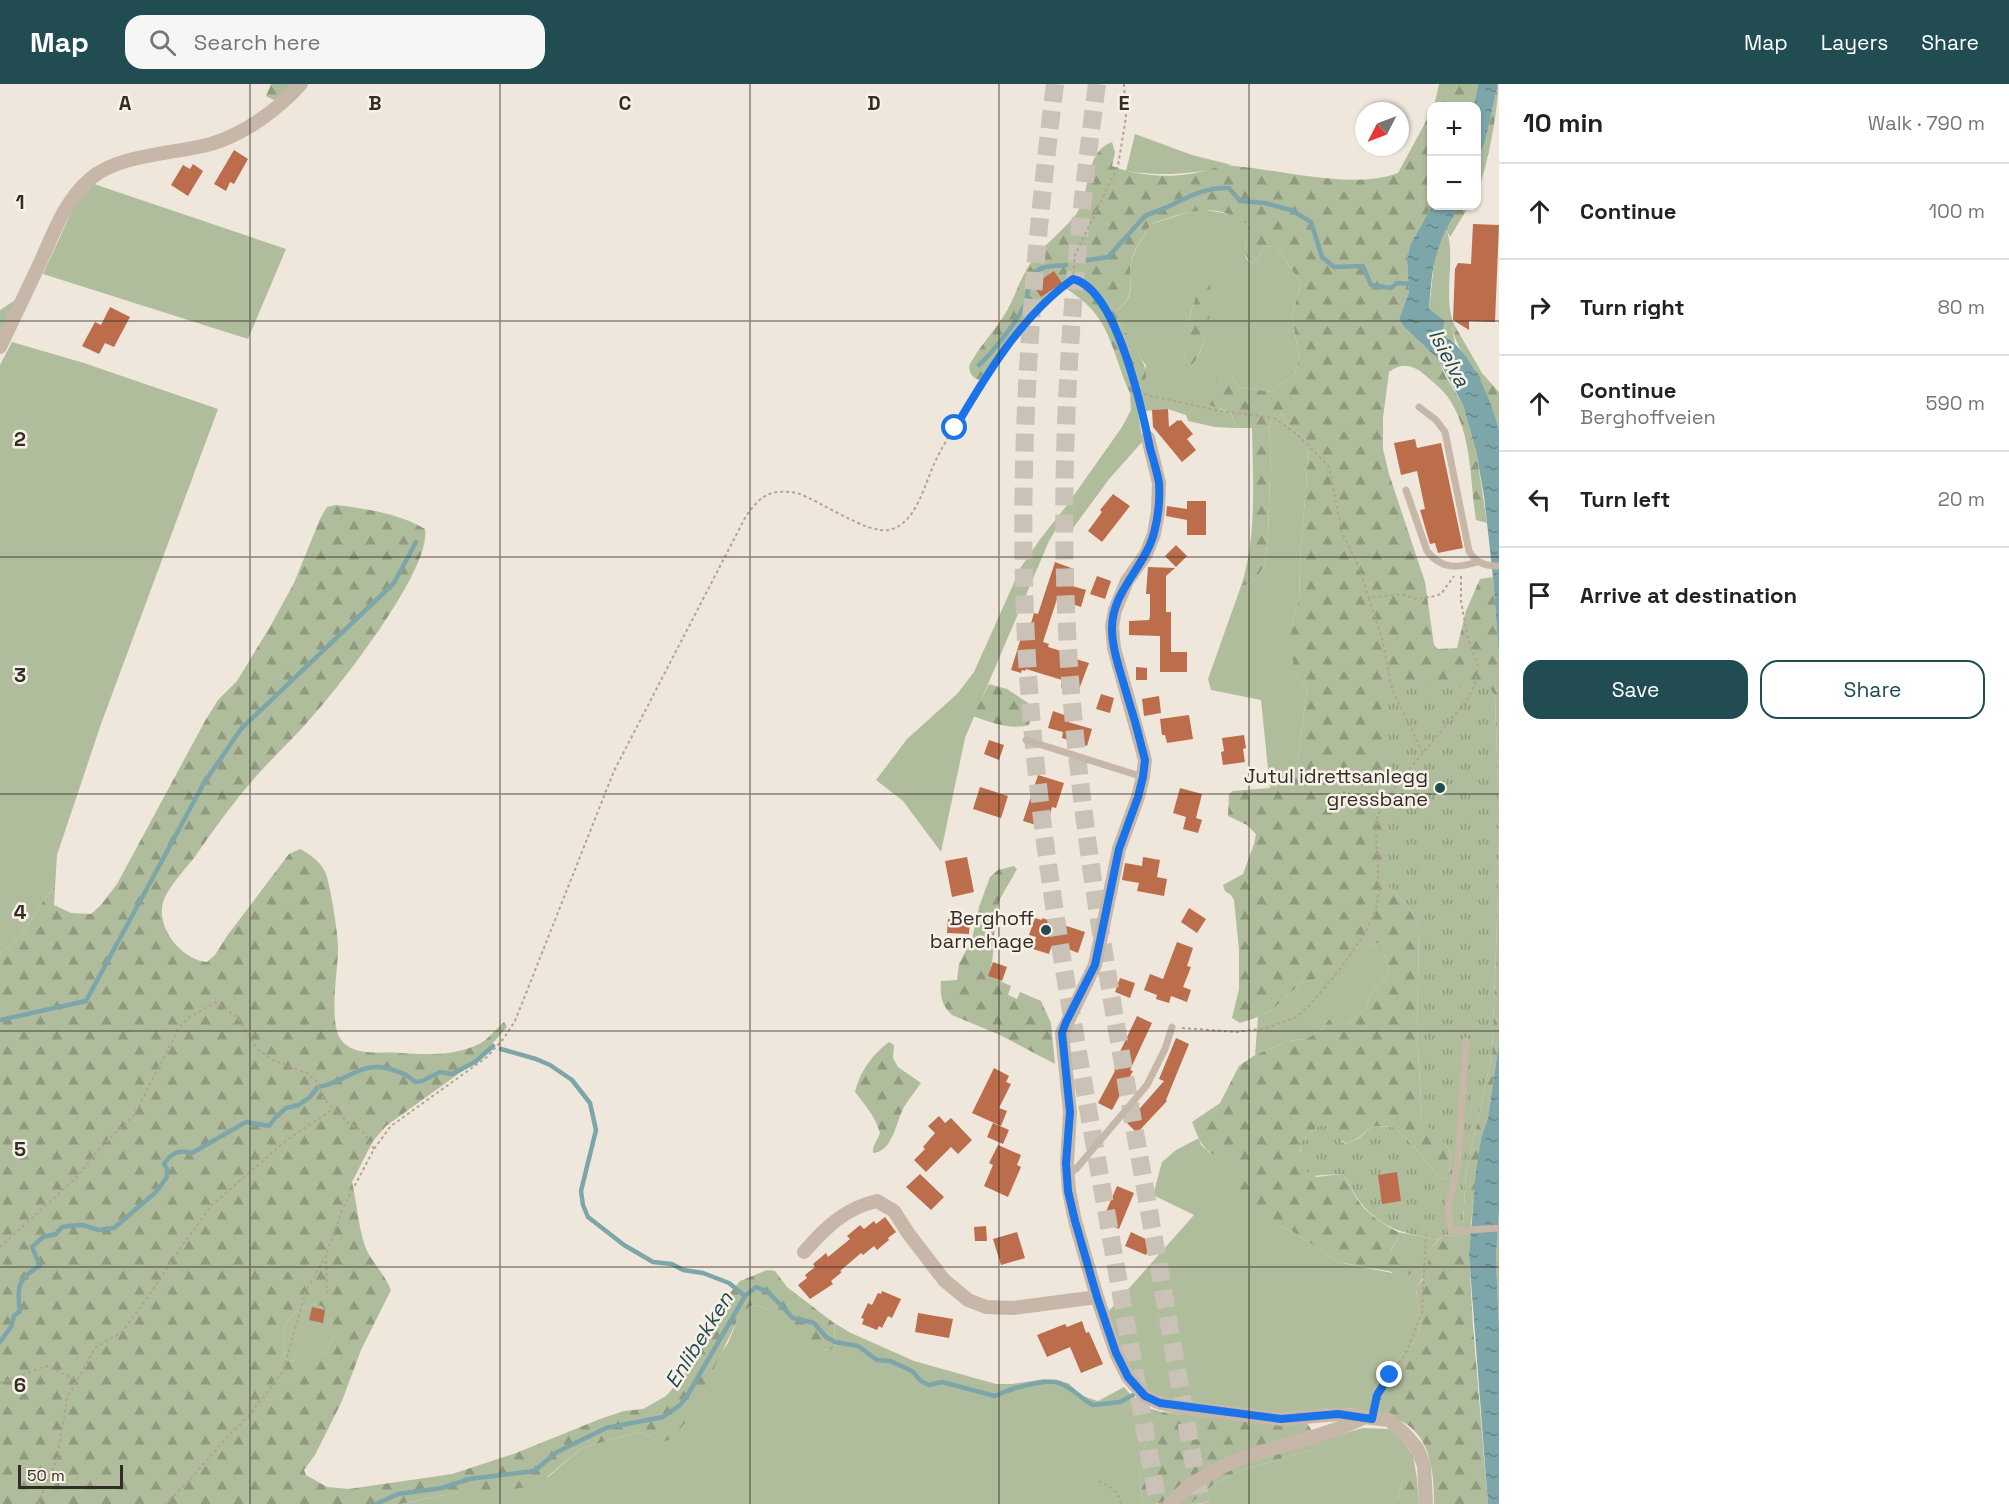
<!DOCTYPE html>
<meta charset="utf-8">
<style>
:root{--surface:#fff;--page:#f6f6f6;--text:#222;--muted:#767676;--line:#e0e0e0;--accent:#204c52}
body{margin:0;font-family:"Space Grotesk",sans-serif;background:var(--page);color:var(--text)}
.controls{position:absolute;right:18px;top:18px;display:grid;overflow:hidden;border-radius:12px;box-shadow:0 2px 4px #0004}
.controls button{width:54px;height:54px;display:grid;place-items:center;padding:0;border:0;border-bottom:2px solid var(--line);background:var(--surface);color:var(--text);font:30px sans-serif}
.compass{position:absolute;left:1355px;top:18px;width:54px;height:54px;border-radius:50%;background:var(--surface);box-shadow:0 2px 4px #0004;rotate:228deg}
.scale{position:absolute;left:18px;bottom:15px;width:105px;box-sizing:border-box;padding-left:6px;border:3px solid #342c27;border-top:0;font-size:16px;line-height:21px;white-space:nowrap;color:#342c27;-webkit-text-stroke:4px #f8f1e7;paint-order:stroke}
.stop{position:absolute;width:18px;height:18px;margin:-14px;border:4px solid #1a73e8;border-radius:50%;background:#fff}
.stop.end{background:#1a73e8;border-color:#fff;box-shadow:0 2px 6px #0008}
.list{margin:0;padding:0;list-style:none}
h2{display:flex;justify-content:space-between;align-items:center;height:78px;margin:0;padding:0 24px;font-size:26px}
h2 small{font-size:20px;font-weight:400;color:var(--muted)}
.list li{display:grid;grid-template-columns:39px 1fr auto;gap:18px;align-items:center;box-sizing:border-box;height:96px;padding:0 24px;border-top:2px solid var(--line)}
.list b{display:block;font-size:22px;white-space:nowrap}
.list p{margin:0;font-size:20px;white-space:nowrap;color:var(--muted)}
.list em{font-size:20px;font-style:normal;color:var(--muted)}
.actions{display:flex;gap:12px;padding:18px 24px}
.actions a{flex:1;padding:14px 0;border:2px solid var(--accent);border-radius:18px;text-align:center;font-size:21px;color:var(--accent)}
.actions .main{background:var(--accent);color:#fff}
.icon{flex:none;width:33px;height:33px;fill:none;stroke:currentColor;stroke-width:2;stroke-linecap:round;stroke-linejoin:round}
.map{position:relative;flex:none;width:1499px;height:1420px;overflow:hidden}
header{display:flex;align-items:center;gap:36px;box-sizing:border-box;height:84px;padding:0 30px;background:var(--accent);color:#fff}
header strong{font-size:28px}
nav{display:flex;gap:33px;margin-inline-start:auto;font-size:21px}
.search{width:420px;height:54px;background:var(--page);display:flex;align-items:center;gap:15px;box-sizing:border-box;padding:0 21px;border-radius:18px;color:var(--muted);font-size:22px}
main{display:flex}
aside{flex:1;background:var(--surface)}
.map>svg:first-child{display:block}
.grass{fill:#b0bd9c;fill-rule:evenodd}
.forest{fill:url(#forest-firs);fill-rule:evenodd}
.park{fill:url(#park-tufts)}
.water{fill:url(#water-ripples)}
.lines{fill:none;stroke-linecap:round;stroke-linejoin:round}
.stream{stroke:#7ca6aa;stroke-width:4.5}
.building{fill:#bc6d4c}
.highway-tunnel{stroke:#cac2b7;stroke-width:18;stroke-dasharray:18 9;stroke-linecap:butt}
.path{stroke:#b2a292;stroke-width:2;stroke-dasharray:3 3;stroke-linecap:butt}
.lane{stroke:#c6b7a8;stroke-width:7}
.street{stroke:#c6b7a8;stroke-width:14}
.route{stroke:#1a73e8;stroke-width:8}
.grid{fill:none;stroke:#342c27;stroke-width:1.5;stroke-opacity:0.55}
.poi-dot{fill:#204c52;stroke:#f8f1e7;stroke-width:2}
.labels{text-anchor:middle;stroke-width:5;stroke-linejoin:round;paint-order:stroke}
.poi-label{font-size:20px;fill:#342c27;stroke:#f8f1e7;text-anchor:end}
.water-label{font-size:21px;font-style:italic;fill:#204c52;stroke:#f8f1e7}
.grid-label{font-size:20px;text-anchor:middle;font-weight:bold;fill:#342c27;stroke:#f8f1e7;stroke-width:5;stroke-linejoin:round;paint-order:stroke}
</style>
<header>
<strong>Map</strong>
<div class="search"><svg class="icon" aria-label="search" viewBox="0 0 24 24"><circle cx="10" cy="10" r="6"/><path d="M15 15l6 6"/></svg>Search here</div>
<nav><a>Map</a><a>Layers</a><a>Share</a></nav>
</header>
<main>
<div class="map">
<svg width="1499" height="1420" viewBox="0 0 1499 1420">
<defs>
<pattern id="forest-firs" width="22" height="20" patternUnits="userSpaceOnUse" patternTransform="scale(1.5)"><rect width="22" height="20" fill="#b0bd9c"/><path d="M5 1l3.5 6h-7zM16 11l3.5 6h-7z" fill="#909a7f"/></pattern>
<pattern id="park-tufts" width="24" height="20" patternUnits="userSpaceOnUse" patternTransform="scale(1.5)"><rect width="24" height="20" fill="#b0bd9c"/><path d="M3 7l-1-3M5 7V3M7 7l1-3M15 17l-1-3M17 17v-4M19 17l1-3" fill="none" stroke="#909a7f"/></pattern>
<pattern id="water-ripples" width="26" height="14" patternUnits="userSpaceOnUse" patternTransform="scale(1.5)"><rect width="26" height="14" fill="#7ca6aa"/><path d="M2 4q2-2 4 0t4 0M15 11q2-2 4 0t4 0" fill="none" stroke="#66878a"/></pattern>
</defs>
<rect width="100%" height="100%" fill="#efe7db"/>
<!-- grass -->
<path class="grass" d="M 1135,50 L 1192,71 L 1232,81 C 1191,90 1167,93 1126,87 Z
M 94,100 L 286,165 L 248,255 L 43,190 L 76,118 Z
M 1199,125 L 1236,131 L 1249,141 L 1245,161 L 1246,174 L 1251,179 L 1258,174 L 1264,162 L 1276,163 L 1301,199 L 1292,232 L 1299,273 L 1295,290 L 1271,308 L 1240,303 L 1230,292 L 1219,325 L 1231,329 L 1236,344 L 1215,343 L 1188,337 L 1186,331 L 1168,325 L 1146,327 L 1138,303 L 1141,302 L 1146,282 L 1117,235 L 1117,226 C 1138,211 1127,200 1131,179 C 1134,165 1144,152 1151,140 ZM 1200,200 C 1206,233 1213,253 1191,283 L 1184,274 L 1190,232 Z
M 1445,143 C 1458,168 1441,215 1455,242 L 1452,243 L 1455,259 L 1446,253 L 1443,246 L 1445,237 L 1429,226 L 1435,171 Z
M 20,213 L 0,254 L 0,226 Z
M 12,258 L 84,279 L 218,325 L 101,640 L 57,771 L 55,803 L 45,814 L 22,850 L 0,870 L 0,281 Z
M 1134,306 L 1143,357 L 1110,394 L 1073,444 L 1061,437 L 1049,457 L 965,654 L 941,768 L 903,717 L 876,696 L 907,655 L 957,610 L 974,588 L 1021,483 L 1041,454 L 1067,421 L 1122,343 L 1131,326 L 1130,309 Z
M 1283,329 L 1286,339 L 1304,354 L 1308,364 L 1306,405 L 1301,458 L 1299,515 L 1292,539 L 1296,591 L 1307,604 L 1296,694 L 1270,704 L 1261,616 L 1211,606 L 1208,595 L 1241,502 L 1249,500 L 1257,493 L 1265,480 L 1268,452 L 1271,360 L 1269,346 L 1271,336 Z
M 1378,859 L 1385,871 L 1389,889 L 1370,911 L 1365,927 L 1353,934 L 1349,940 L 1330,934 L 1321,946 L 1306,955 L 1288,957 L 1255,971 L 1258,933 L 1273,925 L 1301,899 L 1314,896 L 1354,865 Z
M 1199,1054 L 1201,1061 L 1209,1068 L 1235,1081 L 1276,1141 L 1292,1147 L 1338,1178 L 1392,1189 L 1391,1167 L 1399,1152 L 1398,1148 L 1438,1156 C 1424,1173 1432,1169 1428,1185 C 1426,1192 1418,1198 1417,1205 C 1414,1217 1425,1233 1418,1251 C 1405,1279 1358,1293 1378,1330 L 1349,1324 L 1324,1324 L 1310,1330 L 1277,1329 L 1164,1316 L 1147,1307 L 1139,1299 L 1115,1256 L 1108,1228 L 1194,1131 L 1153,1111 L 1162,1078 L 1176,1066 Z
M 313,1220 L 321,1222 L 330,1228 L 334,1252 L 325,1268 L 320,1271 L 302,1271 L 292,1277 L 286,1275 C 281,1261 282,1238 295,1228 C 300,1225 307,1223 313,1220 Z
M 752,1221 C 785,1225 787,1250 812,1263 C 817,1265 825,1265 831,1266 L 835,1260 L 834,1239 L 851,1249 L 914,1277 L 996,1300 L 1012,1300 L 1044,1295 L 1068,1299 L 1082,1312 L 1098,1317 L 1124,1303 L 1136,1317 L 1148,1324 L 1162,1328 C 1142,1363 1135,1379 1143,1420 L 401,1420 L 458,1408 L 487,1408 L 548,1393 L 582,1364 L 639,1348 L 649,1352 L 658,1359 L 728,1259 L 741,1228 Z
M 1363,1344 L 1389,1345 L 1397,1350 L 1413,1371 L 1417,1395 L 1409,1395 L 1402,1399 L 1397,1420 L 1190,1420 L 1214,1400 L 1243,1386 L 1310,1366 L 1310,1359 Z"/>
<!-- forest -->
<path class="forest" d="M 271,0 L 292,0 L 279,14 L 274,16 L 266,12 Z
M 1439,0 L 1478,0 L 1474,22 L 1434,22 Z
M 1498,0 C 1499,22 1487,86 1477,109 L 1476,77 L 1485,58 Z
M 1431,28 L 1432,122 L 1410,161 L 1407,176 L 1409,208 L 1399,235 L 1404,243 L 1438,275 L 1446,293 L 1463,321 L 1476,367 L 1487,439 L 1476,436 C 1470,397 1472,352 1451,318 C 1445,307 1434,299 1425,291 C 1413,281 1402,278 1389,288 L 1383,334 L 1383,365 L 1389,390 L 1425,498 L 1434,561 L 1438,565 L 1457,564 L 1466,527 L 1480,495 L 1493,493 L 1499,573 L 1499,958 L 1488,1034 L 1481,1054 L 1471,1139 L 1463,1140 L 1466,1089 L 1492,971 L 1498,813 L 1499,729 L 1495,612 L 1490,605 L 1388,802 L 1410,825 L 1419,844 L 1417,946 L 1422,1037 C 1442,1056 1459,1064 1446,1094 L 1441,1095 L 1410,1058 L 1394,1043 L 1372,1042 L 1358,1054 L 1347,1060 L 1318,1042 L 1300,1059 L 1300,1068 L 1316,1093 L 1342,1090 C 1349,1098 1352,1106 1357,1115 C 1368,1131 1382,1139 1398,1148 L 1399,1152 L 1391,1166 C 1402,1166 1410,1169 1416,1177 L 1414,1186 L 1409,1191 L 1338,1178 L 1292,1147 L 1276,1141 L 1255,1127 L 1236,1109 L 1238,1088 L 1235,1081 C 1206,1067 1204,1069 1192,1038 L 1220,1019 L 1239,982 L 1255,971 L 1288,957 L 1306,955 L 1321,946 L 1330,934 L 1338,933 L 1349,940 L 1353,934 L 1365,927 L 1370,911 L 1389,889 L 1385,871 L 1378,859 L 1355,865 L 1314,896 L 1301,899 L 1273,925 L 1258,933 L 1240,939 L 1232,934 L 1239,905 L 1239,866 L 1234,816 L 1231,811 L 1225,807 L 1223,801 L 1243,790 L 1254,760 L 1256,750 L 1247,741 L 1228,732 L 1229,710 L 1233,707 L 1270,704 L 1296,694 L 1307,604 L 1296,591 L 1290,564 L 1292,539 L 1299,515 L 1301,458 L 1306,405 L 1308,364 L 1304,354 L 1286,339 L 1283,329 L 1271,336 L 1269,346 L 1271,360 L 1268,452 L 1265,480 L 1257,493 L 1249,500 L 1241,502 C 1257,456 1253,393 1252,344 L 1236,344 L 1231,329 L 1208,320 C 1209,307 1213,298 1221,287 L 1230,292 L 1240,303 L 1271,308 L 1295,290 L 1299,273 L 1292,232 L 1301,199 L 1276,163 L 1264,162 L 1258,174 L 1251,179 C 1241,169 1246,154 1249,141 C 1214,116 1187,128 1151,140 C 1144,152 1133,165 1131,179 C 1127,200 1137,211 1117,226 L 1117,236 C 1125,247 1148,279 1146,292 C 1145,300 1137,305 1130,309 C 1118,284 1113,254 1097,232 C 1088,219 1074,210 1061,201 C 1033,216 998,268 979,296 C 971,293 970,289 969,282 C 978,264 992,250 1003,233 C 1015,215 1020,192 1033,176 C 1046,159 1064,146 1077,129 C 1092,107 1083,69 1112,58 L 1115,68 L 1112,82 C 1135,91 1164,94 1189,90 C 1204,88 1220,80 1234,82 C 1283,86 1351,106 1398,89 Z
M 1460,122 L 1469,122 L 1450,153 L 1445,143 Z
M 1206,198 L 1210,201 C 1212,229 1208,260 1191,283 L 1185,285 C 1181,257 1192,226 1200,199 Z
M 1455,242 L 1482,289 L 1499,308 L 1499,347 C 1494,326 1484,304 1473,285 C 1464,269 1456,262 1452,243 Z
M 336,421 C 367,425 398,429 425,445 C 432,485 339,603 311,634 C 295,653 277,669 261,687 C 236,714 215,744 194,774 C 185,785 166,806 163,819 C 156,845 183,876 207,878 L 215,871 L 227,852 L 289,770 L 300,765 C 310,770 322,779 326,790 C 330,800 338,850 338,862 C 339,884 326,944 344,959 C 359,973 382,967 401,969 C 427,971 456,972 481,959 C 489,954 497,944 504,938 L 507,943 L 479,975 L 386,1042 L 373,1057 L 352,1098 C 357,1119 358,1141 365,1162 C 371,1178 385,1190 391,1206 L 361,1266 L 342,1317 L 315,1371 L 304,1386 L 306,1391 L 327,1403 L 349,1405 L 452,1390 L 516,1369 L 600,1335 L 624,1327 L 643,1325 L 666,1312 L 681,1295 L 702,1259 L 727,1223 L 730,1209 L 740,1197 L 767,1186 L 775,1187 L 787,1203 L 834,1239 L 835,1260 L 831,1266 C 825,1265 817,1266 812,1263 C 787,1250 783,1224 752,1221 L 741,1229 L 690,1333 L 671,1355 L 658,1359 L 649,1352 L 639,1348 L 582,1364 L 536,1402 L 487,1408 L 458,1408 L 401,1420 L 0,1420 L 0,870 L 22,850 L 45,814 L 55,803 L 54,821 L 71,829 L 91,830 L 101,821 L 117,800 L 205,637 L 218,616 L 237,597 L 271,541 L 294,499 L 320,435 L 327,423 ZM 313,1220 L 321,1222 L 329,1228 L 334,1252 L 325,1268 L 320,1271 L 302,1271 L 292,1277 L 286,1275 C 281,1261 282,1238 295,1228 C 300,1225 307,1223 313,1220 Z
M 989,600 L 1007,605 L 1034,623 L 1029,641 C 1010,646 992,639 973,632 Z
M 1014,782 L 1017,785 C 1012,795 1005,805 1000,815 C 991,839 997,867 989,892 L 1011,902 L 1008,911 L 1017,915 L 1020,908 L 1041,917 L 1051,939 L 1055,980 L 1000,951 L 952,931 C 941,921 940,911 941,897 L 957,896 L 959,880 L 972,855 L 979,823 L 990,793 L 998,786 Z
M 889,958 L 894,961 L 893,974 L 898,983 L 921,999 C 915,1007 909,1015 904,1023 C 896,1037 893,1068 873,1069 L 873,1064 L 880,1049 C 875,1032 865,1021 855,1008 C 860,987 872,971 889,958 Z
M 1499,1127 L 1499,1243 L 1496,1174 Z
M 1471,1150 L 1469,1171 L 1473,1242 L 1488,1420 L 1434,1420 C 1434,1393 1432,1359 1409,1342 C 1400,1335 1389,1333 1378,1330 C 1358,1293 1405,1279 1418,1251 C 1425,1233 1414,1217 1417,1205 C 1417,1201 1422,1197 1424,1193 C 1429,1185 1428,1177 1429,1167 L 1442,1152 Z
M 1162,1328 L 1218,1334 L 1306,1338 L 1311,1345 L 1310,1366 L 1243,1386 L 1214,1400 L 1190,1420 L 1143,1420 C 1135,1379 1142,1363 1162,1328 Z
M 1409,1395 L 1417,1395 L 1419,1420 L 1397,1420 L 1402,1399 Z"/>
<!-- park -->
<path class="park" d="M 1381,603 L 1479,603 L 1490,605 L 1495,612 L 1499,729 L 1498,813 L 1492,971 L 1466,1089 L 1463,1139 L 1471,1139 L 1471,1150 L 1442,1152 L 1438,1156 C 1404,1149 1383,1146 1360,1118 C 1353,1109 1350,1098 1342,1090 L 1310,1092 C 1303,1082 1300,1072 1300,1059 L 1318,1042 L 1335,1042 L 1342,1058 L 1347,1060 L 1359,1054 L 1372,1042 L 1394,1043 L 1410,1058 L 1441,1095 L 1446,1094 C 1459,1064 1442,1056 1422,1038 L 1417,946 L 1419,844 L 1410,825 L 1388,802 L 1385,794 Z"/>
<!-- water -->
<path class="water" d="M 1478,0 L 1498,0 L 1485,58 L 1477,77 L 1476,22 L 1474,22 Z
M 1432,122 L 1460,122 C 1435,159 1432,182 1429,225 L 1445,237 L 1443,246 L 1446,253 C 1471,268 1493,319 1499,347 L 1499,573 L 1493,493 L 1484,412 L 1476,367 L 1463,321 L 1438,275 L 1404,243 L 1399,235 L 1409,208 L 1407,176 L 1410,161 Z
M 1499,958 L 1499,1127 L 1496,1174 L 1499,1243 L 1499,1420 L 1488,1420 L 1469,1171 L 1476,1088 L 1481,1054 L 1488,1034 Z"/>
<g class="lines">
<!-- stream -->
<path class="stream" d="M 1082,177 L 1108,173 L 1145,132 C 1152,128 1160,127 1167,123 C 1188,113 1205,103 1229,104 L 1240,117 L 1265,119 L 1291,126 L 1311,138 L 1322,173 L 1334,183 L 1363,182 L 1371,201 L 1391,204 L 1397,199 L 1415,200
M 979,281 C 992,269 1018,237 1025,220 C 1029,211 1027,196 1034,189 C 1042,181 1056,182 1066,181
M 0,936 L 86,917 L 204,699 L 241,645 L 394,499 L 416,458
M 501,965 L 536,975 L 550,981 L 572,996 L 590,1019 L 596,1046 L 581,1107 L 583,1121 L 588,1133 L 624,1161 L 653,1178 L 672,1180 L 683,1186 L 703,1189 L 729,1199 L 745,1212
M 0,1258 L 11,1243 L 14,1232 L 20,1227 C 16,1203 19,1193 40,1182 L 32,1163 L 43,1153 L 56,1150 L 62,1143 L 69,1142 L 82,1141 L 99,1146 L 114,1144 L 156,1108 L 167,1093 L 167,1085 L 164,1080 C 172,1068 178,1066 192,1069 L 246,1038 L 269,1042 L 275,1034 L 286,1024 L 299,1021 L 310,1013 L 318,1003 C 344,999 362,976 390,985 C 402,989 405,989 415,998 L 422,997 L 440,988 L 452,990 L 475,978 L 493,962
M 376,1420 L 398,1410 L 442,1404 L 469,1395 L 534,1387 L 557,1368 L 606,1344 L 663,1333 L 680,1321 L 687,1312 L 745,1212 L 756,1203 L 768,1208 L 793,1234 L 814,1239 L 826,1253 L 835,1258 L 858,1262 L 877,1276 L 890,1277 L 912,1287 L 921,1297 L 929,1301 L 942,1298 L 995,1312 C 1009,1305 1040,1296 1056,1298 C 1070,1301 1081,1315 1093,1321 L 1120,1318 L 1133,1311"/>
</g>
<!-- building -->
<path class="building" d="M 234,66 L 248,75 L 234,100 L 230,98 L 226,107 L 214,100 Z
M 193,80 L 203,87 L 188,112 L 171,101 L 183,81 L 190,85 Z
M 1473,140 L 1499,141 L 1495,238 L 1469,237 L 1469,246 L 1453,236 L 1455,185 L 1458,179 L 1471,180 Z
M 1054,187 L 1062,199 L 1041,213 L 1033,201 Z
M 110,223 L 130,233 L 114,263 L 105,259 L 99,270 L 82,262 L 95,238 L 101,241 Z
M 1168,325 L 1169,343 L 1178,336 L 1179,337 L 1181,336 L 1193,350 L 1187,355 L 1196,366 L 1182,378 L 1153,343 L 1152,326 Z
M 1415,355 L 1417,364 L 1441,359 L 1463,464 L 1438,469 L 1435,459 L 1430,460 L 1420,426 L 1425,425 L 1417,387 L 1401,391 L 1394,359 Z
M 1113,410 L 1130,422 L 1102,458 L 1088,447 L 1102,428 L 1100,426 Z
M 1187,417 L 1206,417 L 1206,451 L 1187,451 L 1187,436 L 1166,432 L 1167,422 L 1187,425 Z
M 1176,461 L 1187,472 L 1176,483 L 1165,472 Z
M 1055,478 L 1074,485 L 1069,501 L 1086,506 L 1081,523 L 1057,515 L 1043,558 L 1049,560 L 1048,563 L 1074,571 L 1073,574 L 1089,579 L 1078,608 L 1061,603 L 1062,596 L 1026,585 L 1025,587 L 1022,586 L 1021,589 L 1011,586 L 1024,544 L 1029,546 L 1034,529 L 1038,530 Z
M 1148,483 L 1175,484 L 1166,492 L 1166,528 L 1171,528 L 1171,568 L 1187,568 L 1187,588 L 1160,588 L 1160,552 L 1129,551 L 1129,537 L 1149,536 L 1150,532 L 1150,510 L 1146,510 Z
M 1097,492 L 1111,497 L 1105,515 L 1090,510 Z
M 1136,583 L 1147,584 L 1147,596 L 1136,596 Z
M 1101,610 L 1114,614 L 1110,629 L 1096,625 Z
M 1159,612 L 1161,629 L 1144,632 L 1142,615 Z
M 1053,627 L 1070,633 L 1068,638 L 1092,645 L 1087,662 L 1062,654 L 1063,648 L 1048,644 Z
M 1189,631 L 1193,655 L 1167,659 L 1165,651 L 1162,651 L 1160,635 Z
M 1244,651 L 1246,664 L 1243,665 L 1245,678 L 1223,681 L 1221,668 L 1224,667 L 1222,654 Z
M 989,656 L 1004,661 L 999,676 L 984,670 Z
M 1038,691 L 1064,699 L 1056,724 L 1052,723 L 1046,744 L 1023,737 Z
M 980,703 L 1008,712 L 1001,734 L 973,725 Z
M 1180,704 L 1202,710 L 1196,734 L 1202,736 L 1198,749 L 1183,745 L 1186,733 L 1173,729 Z
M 967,773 L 974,808 L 952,813 L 945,777 Z
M 1143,773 L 1160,776 L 1157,793 L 1167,795 L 1164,812 L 1137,807 L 1139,799 L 1122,796 L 1125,779 L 1142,782 Z
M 1189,824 L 1206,835 L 1197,849 L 1181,838 Z
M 1035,834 L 1042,836 L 1042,834 L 1085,848 L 1078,869 L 1068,865 L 1067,869 L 1051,864 L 1049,870 L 1033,865 L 1036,853 L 1029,851 Z
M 948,835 L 970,836 L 969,850 L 947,849 Z
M 1177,858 L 1193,864 L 1187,882 L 1191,883 L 1183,903 L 1191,906 L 1187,918 L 1171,912 L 1169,919 L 1156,915 L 1157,911 L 1144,906 L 1150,890 L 1163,895 Z
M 993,878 L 1007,883 L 1002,897 L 988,892 Z
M 1120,894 L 1135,899 L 1130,914 L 1115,908 Z
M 1137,932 L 1152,939 L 1130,986 L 1133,987 L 1112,1026 L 1098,1019 L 1115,987 L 1114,986 L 1121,973 L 1118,972 Z
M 1176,954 L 1189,960 L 1166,1016 L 1167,1017 L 1137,1049 L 1127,1039 L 1164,997 L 1159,995 Z
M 994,984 L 1009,992 L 1006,998 L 1011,1000 L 999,1024 L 1007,1027 L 1001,1042 L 972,1029 Z
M 939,1032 L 945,1039 L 951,1034 L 972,1056 L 958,1070 L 951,1063 L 926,1088 L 914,1076 L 925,1065 L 923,1063 L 935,1049 L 928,1042 Z
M 993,1039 L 1009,1046 L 1003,1060 L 987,1053 Z
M 998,1061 L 1021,1071 L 1017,1081 L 1021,1083 L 1008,1113 L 984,1102 L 993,1081 L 989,1079 Z
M 1397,1088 L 1401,1117 L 1382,1120 L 1378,1091 Z
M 920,1090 L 944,1113 L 931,1126 L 906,1103 Z
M 1117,1102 L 1134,1109 L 1119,1145 L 1102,1137 Z
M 885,1133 L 896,1148 L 888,1154 L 889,1156 L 877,1166 L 874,1162 L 863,1171 L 861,1169 L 840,1187 L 842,1188 L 831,1197 L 833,1200 L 810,1215 L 798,1201 L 807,1194 L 805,1191 L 815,1183 L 813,1180 L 826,1169 L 828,1173 L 850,1155 L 847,1152 L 860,1141 L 864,1145 L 874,1137 L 876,1140 Z
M 986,1142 L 987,1157 L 975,1157 L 974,1143 Z
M 1017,1148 L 1025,1174 L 1001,1181 L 993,1155 Z
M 1131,1148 L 1152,1158 L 1146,1171 L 1125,1162 Z
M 882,1207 L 901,1215 L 892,1234 L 888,1232 L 882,1244 L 879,1242 L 877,1246 L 862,1240 L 864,1235 L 861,1234 L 868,1219 L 872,1221 L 878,1209 L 881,1210 Z
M 312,1223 L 325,1226 L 323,1239 L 309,1236 Z
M 918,1229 L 953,1235 L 949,1254 L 915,1248 Z
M 1082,1237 L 1086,1249 L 1089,1248 L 1103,1280 L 1081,1289 L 1070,1263 L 1047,1273 L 1037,1251 L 1065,1240 L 1067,1243 Z"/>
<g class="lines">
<!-- highway-tunnel -->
<path class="highway-tunnel" d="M 1055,0 C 1031,191 1016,382 1027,574 C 1036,728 1062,879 1089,1030 C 1112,1160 1135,1290 1158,1420
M 1097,0 C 1071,192 1056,388 1069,581 C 1080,735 1106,886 1133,1037 C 1156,1165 1178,1292 1201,1420"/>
<!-- path -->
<path class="path" d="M 1124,0 L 1126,33 L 1118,82 L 1075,171 L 1073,195 L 1083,197 L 1107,227 L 1120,257 L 1138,309 L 1145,340
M 1138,309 L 1215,326 L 1274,334 L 1298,351 L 1329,383 L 1342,449 L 1359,483 L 1369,514 L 1402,510 L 1416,515 L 1431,513 L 1441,510 L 1454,492
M 1369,514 L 1382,555 L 1392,605 L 1423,669
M 1182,944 L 1237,948 L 1267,944 L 1296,933 L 1309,922 L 1341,884 L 1365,849 L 1376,826 L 1379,807 L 1376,747 L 1377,733 L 1382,723 L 1397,700 L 1467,616 L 1475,600 L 1478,582 L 1468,555 L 1461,517 L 1461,492
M 0,1163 L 74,1096 L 101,1063 L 134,1031 L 179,944 L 188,934 L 216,918 L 237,933 L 257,965 L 273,976 L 309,990 L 317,998 L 323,1014 L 347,1038 L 363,1048 L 374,1065
M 327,1210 L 326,1171 L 342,1126 L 374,1065 L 391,1042 L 487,973 L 504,954 L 515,937 L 614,687 L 746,432 C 762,410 770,405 797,409 C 821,417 866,450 889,446 C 916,440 924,402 934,380 C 946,354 963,330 979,306 C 1006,265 1033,223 1073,195
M 0,1299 L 46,1282 L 75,1295
M 1375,1320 L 1377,1311 L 1407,1267 L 1422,1228 L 1426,1148
M 1099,1397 C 1110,1402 1119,1407 1121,1420
M 38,1420 L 57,1375 L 67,1314 L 95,1264 L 123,1247 L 152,1207 L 184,1159 L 212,1121 L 287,1056 L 333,1025
M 165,1420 L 187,1399 L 229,1351 L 248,1333 L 283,1287 L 306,1207 L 325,1174"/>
<!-- lane -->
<path class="lane" d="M 1419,323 L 1436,336 L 1445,348 L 1469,467 C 1476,479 1485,482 1499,482
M 1406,406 L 1427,467 C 1442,486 1457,484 1478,478
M 1026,656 L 1143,693
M 1466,957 L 1458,1079 L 1448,1125 L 1451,1147 L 1499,1144
M 1068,1090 L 1076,1085 L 1147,1001 L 1165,965 L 1172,943"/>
<!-- street -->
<path class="street" d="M 0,263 C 13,236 26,208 39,181 C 53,151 64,117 90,95 C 119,70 174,70 211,60 C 244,50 279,25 301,0
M 1148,354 L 1159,399 L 1158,427 L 1154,450 L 1146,470 L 1127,497 L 1115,526 L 1112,542 L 1114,564 L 1145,676 L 1143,693 L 1138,713 L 1119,765 L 1095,881 L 1062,949 L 1070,1028 L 1067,1079 L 1069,1107 L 1075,1137 L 1097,1213 L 1116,1269 L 1128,1293 L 1145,1312 L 1160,1319 L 1177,1323 L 1281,1335 L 1338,1330 L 1389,1336 L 1405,1350 L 1417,1364 L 1424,1381 L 1426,1420
M 804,1168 C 825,1144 845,1124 877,1117 L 894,1127 L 908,1149 L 944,1196 L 968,1216 L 986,1223 L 1013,1224 L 1097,1213
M 1170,1420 C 1219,1365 1300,1365 1363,1334"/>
</g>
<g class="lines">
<!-- route -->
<path class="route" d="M 955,344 C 986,291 1022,231 1073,195 C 1116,204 1142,325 1150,364 C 1153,375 1157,387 1159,399 C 1160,415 1158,434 1154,449 C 1145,483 1112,507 1112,544 C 1112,564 1119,583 1124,601 C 1132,626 1139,651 1145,676 L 1143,693 L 1138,713 L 1119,765 L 1095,881 L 1066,938 L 1062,949 L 1070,1028 L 1066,1079 L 1068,1107 L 1075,1137 L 1097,1213 L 1116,1269 L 1128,1293 L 1145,1312 L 1160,1319 L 1281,1335 L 1338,1330 L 1372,1335 L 1377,1311 L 1390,1291"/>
</g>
<!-- grid -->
<path class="grid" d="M 250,0 L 250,1420M 500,0 L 500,1420M 750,0 L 750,1420M 999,0 L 999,1420M 1249,0 L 1249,1420M 0,237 L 1499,237M 0,473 L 1499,473M 0,710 L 1499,710M 0,947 L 1499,947M 0,1183 L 1499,1183"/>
<!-- markers -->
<g class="poi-dot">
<circle cx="1440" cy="704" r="6"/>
<circle cx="1046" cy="846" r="6"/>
</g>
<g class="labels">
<!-- poi labels -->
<g class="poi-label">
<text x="1428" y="699">Jutul idrettsanlegg<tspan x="1428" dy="23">gressbane</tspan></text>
<text x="1034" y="841">Berghoff<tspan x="1034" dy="23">barnehage</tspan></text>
</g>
<!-- water labels -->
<g class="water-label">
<text transform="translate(1449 274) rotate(62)" y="7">Isielva</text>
<text transform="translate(699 1256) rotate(-58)" y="7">Enlibekken</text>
</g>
</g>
<g class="grid-label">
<text x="125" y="26">A</text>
<text x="375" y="26">B</text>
<text x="625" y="26">C</text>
<text x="874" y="26">D</text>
<text x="1124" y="26">E</text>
<text x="20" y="125">1</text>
<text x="20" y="362">2</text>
<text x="20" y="598">3</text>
<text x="20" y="835">4</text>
<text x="20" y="1072">5</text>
<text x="20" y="1308">6</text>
</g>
</svg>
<div class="controls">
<button>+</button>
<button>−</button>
</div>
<svg class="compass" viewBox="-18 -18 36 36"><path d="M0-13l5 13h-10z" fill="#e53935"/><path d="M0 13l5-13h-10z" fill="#767676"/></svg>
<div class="scale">50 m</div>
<div class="stop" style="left:955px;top:344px"></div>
<div class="stop end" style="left:1390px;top:1291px"></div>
</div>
<aside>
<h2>10 min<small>Walk · 790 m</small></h2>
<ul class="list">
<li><svg class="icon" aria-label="ahead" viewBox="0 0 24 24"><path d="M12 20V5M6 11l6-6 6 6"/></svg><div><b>Continue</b></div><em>100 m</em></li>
<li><svg class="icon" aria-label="right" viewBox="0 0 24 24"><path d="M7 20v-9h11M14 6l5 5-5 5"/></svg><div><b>Turn right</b></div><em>80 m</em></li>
<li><svg class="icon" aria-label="ahead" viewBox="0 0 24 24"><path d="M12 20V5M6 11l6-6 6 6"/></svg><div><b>Continue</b><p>Berghoffveien</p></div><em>590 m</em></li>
<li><svg class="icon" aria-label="left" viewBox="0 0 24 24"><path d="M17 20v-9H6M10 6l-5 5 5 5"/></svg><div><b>Turn left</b></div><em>20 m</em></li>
<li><svg class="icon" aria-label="arrive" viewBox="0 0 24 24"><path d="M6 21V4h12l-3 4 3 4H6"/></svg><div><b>Arrive at destination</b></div></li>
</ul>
<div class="actions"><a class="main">Save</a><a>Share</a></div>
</aside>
</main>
